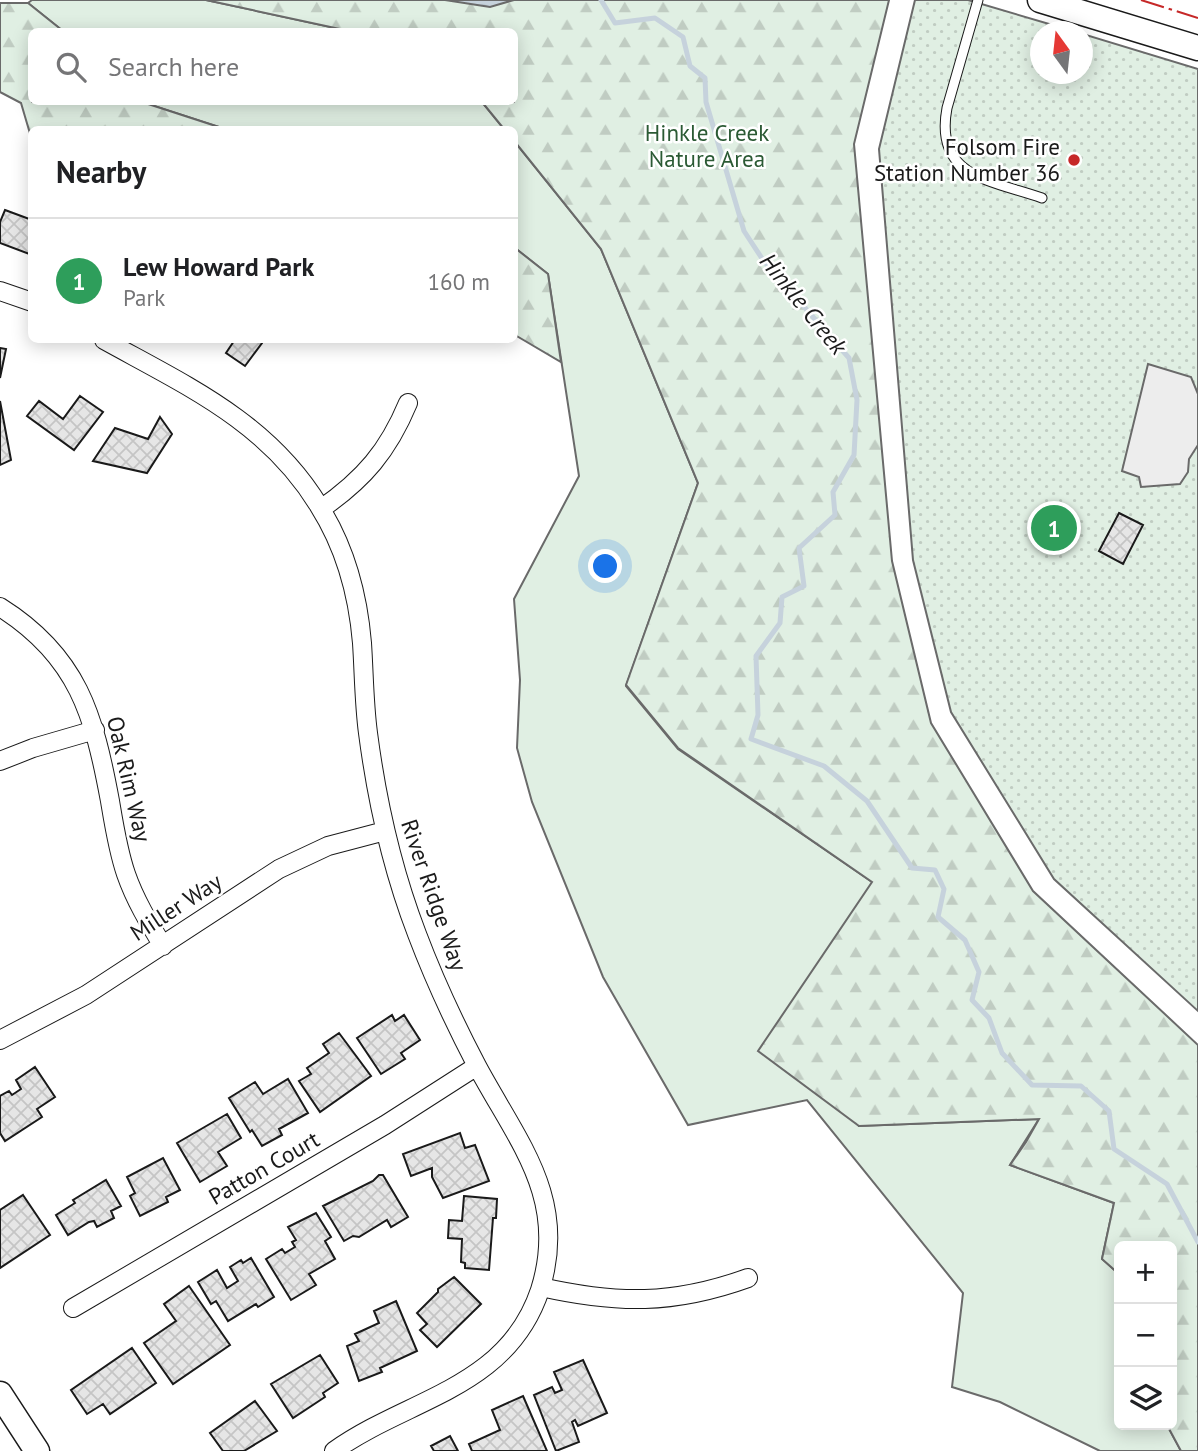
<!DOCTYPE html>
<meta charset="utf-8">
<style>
:root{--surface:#fff;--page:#f6f6f6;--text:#202124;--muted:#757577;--line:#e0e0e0;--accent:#111827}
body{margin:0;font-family:"PT Sans",sans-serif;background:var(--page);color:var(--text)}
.controls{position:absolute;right:21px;bottom:21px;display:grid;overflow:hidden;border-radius:10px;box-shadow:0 4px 18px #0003}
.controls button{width:63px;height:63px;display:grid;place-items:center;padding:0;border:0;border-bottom:2px solid var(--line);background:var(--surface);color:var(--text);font:35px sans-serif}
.compass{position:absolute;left:1030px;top:21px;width:63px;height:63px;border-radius:50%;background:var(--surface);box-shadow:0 4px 18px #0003;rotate:345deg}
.you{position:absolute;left:606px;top:567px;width:24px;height:24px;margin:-18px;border:5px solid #fff;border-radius:50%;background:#1a73e8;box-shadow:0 0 0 10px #1a73e833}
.badge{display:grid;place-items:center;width:46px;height:46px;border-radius:50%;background:var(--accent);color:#fff;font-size:23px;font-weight:700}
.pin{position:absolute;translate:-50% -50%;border:4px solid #fff;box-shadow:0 2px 7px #0006}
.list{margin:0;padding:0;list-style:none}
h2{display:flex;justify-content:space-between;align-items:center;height:91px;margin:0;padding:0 28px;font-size:30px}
h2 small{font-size:23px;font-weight:400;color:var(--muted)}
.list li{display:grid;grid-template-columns:46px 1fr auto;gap:21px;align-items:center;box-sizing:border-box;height:126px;padding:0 28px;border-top:2px solid var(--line)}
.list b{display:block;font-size:26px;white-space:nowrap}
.list p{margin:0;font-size:23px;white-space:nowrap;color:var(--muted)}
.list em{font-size:23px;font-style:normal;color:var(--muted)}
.icon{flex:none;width:38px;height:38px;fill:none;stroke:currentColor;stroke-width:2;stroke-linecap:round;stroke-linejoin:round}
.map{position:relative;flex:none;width:1198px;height:1451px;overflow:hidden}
.search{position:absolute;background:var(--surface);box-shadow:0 4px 18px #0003;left:28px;top:28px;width:490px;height:77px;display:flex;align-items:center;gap:18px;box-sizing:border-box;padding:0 24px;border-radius:10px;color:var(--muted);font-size:26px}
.panel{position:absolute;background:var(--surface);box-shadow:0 4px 18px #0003;left:28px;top:126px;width:490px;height:217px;border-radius:10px}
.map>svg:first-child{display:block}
.grass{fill:#e0efe3;stroke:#6a6a6a;stroke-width:2}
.forest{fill:url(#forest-firs);stroke:#6a6a6a;stroke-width:2}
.park{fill:url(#park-dots);stroke:#6a6a6a;stroke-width:2}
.parking{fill:#ededed;stroke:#6a6a6a;stroke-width:2}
.water{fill:url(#water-waves);stroke:#6a6a6a;stroke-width:2}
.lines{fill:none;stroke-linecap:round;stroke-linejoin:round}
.stream{stroke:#c6d2dc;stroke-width:5}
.building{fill:url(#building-cross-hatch);stroke:#1a1a1a;stroke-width:2}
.lane-casing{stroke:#1a1a1a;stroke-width:11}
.street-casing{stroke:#1a1a1a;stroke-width:20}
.secondary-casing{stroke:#1a1a1a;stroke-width:27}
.lane{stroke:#fff;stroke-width:9}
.street{stroke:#fff;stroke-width:18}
.secondary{stroke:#fff;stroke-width:24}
.power{stroke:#c62828;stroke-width:2;stroke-dasharray:24 5 3.5 5;stroke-linecap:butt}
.poi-dot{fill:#c62828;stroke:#fff;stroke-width:2.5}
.labels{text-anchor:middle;stroke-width:5;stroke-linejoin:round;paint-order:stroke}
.park-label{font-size:23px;fill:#2b5a34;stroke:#fff}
.poi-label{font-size:23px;fill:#1a1a1a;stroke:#fff;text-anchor:end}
.street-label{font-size:23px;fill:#1a1a1a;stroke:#fff}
.water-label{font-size:24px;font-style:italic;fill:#1a1a1a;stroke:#fff}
</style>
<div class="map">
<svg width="1198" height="1451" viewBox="0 0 1198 1451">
<defs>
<pattern id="forest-firs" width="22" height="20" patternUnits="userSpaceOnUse" patternTransform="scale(1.75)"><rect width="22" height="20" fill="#e0efe3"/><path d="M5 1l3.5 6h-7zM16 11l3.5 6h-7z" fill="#c0ccc2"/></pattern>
<pattern id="park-dots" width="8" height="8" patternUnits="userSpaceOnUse" patternTransform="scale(1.75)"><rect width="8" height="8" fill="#e0efe3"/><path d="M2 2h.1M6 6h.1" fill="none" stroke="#c0ccc2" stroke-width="1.8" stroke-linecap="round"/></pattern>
<pattern id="water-waves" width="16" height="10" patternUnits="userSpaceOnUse" patternTransform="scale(1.75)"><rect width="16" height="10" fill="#c6d2dc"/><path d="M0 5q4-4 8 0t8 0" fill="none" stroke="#aab4bc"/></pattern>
<pattern id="building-cross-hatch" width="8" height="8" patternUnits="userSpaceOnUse" patternTransform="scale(1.75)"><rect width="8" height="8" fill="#e6e6e6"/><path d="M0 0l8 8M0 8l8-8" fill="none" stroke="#c5c5c5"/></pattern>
</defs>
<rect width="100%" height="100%" fill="#fff"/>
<!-- grass -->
<path class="grass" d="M 32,0 L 206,0 L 349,31 L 63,31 L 28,3 Z
M 142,102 L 482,102 L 504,129 L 225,129 Z
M 515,142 L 601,249 L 698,483 L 626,686 L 678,749 L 872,882 L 859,1126 L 1039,1119 L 1010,1165 L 1114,1203 L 1102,1259 L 1119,1274 L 1119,1322 L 1115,1328 L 1119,1336 L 1119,1425 L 1167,1425 L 1181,1451 L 1100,1451 L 1000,1402 L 952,1387 L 963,1293 L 807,1100 L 688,1125 L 603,977 L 532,802 L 517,748 L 520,680 L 514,599 L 579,476 L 548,274 L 515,248 Z"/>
<!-- forest -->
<path class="forest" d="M 206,0 L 889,0 L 854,144 L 892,561 L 931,723 L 1033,891 L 1198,1045 L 1198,1451 L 1181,1451 L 1167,1425 L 1172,1425 L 1172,1246 L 1119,1246 L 1119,1274 L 1102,1259 L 1114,1203 L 1010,1165 L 1026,1142 L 1039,1119 L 859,1126 L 758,1051 L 872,882 L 678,748 L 626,685 L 698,483 L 601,249 L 515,142 L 514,130 L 504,129 L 482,102 L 514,102 L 514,32 L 349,31 Z
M 0,3 L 28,3 L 63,31 L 32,32 L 32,102 L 142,102 L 225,129 L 32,130 L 31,137 L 21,103 L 0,92 Z
M 515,248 L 548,274 L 561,362 L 515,335 Z"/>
<!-- park -->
<path class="park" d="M 915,0 L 968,0 L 1073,31 L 1040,32 L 1040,74 L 1082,74 L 1083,34 L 1198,69 L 1198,1011 L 1054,879 L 951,712 L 913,560 L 879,149 Z"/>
<!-- parking -->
<path class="parking" d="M 1148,364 L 1191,377 L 1198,394 L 1198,445 L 1189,459 L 1188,472 L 1180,484 L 1141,487 L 1139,477 L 1122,471 Z"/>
<!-- water -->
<path class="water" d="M 445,0 L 514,0 L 490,7 Z"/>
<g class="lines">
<!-- stream -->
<path class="stream" d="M 601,0 L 615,23 L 655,18 L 683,37 L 690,66 L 705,78 L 706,102 L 744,231 L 763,260 L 849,358 L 857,400 L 854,455 L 833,492 L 835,515 L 799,548 L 804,586 L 782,597 L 780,623 L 756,656 L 758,715 L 751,739 L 824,766 L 867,801 L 912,868 L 935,870 L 944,889 L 938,917 L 965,940 L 979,972 L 972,1000 L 989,1018 L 1002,1053 L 1032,1085 L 1081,1086 L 1109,1111 L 1114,1149 L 1167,1184 L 1198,1242"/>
</g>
<!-- building -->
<path class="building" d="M 5,210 L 32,220 L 32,255 L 0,243 L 0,222 Z
M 229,340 L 261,340 L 262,343 L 245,366 L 226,353 L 234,341 Z
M 0,348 L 6,349 L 0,378 Z
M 80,396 L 103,412 L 74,450 L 27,416 L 39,401 L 63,419 Z
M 0,401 L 11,460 L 0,465 Z
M 160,417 L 172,434 L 147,473 L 93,461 L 115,428 L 148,439 Z
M 1119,513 L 1143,525 L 1123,564 L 1099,551 Z
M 392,1015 L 395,1021 L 404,1015 L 420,1040 L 401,1053 L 405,1059 L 381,1074 L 357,1038 Z
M 339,1033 L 371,1076 L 320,1112 L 299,1081 L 311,1074 L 307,1068 L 329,1053 L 323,1044 Z
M 35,1067 L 55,1097 L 37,1109 L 42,1117 L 5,1141 L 0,1133 L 0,1096 L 9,1091 L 12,1095 L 21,1089 L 16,1080 Z
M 288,1079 L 308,1113 L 279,1129 L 282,1135 L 262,1146 L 252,1130 L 250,1132 L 229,1098 L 255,1082 L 263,1094 Z
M 227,1114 L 241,1138 L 218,1152 L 227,1166 L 200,1182 L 177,1143 Z
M 460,1133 L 465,1148 L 475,1145 L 489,1181 L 443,1198 L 432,1177 L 432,1168 L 411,1176 L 403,1154 Z
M 163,1158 L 180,1190 L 166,1197 L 168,1202 L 140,1216 L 130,1196 L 135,1193 L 127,1177 Z
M 379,1175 L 383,1175 L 408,1217 L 391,1227 L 387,1220 L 359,1237 L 353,1236 L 344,1241 L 323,1206 L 373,1181 Z
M 106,1180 L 121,1206 L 111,1211 L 114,1218 L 97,1227 L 94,1221 L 89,1222 L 68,1235 L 56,1215 L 75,1203 L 73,1200 Z
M 23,1195 L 50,1235 L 0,1268 L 0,1210 Z
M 464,1196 L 497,1199 L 496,1218 L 493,1218 L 489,1270 L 465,1268 L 465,1263 L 461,1262 L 462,1239 L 448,1238 L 449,1220 L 462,1221 Z
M 316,1213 L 331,1237 L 325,1241 L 335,1259 L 309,1274 L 316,1285 L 291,1300 L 266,1259 L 282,1249 L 285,1253 L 295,1247 L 292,1242 L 296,1240 L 288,1227 Z
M 251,1258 L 274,1297 L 258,1307 L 256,1304 L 228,1321 L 216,1301 L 211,1304 L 198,1282 L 217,1270 L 227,1288 L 238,1281 L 230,1267 L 241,1260 L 243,1263 Z
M 454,1277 L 481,1304 L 437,1347 L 420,1330 L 427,1324 L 417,1313 L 438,1292 L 438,1289 Z
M 189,1286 L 230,1345 L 173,1384 L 144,1343 L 176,1321 L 164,1304 Z
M 396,1301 L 417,1351 L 380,1368 L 382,1372 L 359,1381 L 347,1346 L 359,1341 L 355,1334 L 379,1323 L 374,1311 Z
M 132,1348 L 156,1383 L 110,1414 L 103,1404 L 87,1414 L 71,1390 Z
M 320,1355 L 338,1383 L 323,1393 L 325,1397 L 293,1418 L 271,1384 Z
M 583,1360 L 607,1413 L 578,1426 L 575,1420 L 572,1422 L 579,1442 L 556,1451 L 534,1395 L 552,1387 L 555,1393 L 562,1390 L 554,1372 Z
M 523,1396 L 547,1451 L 472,1451 L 469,1444 L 500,1430 L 492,1410 Z
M 255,1401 L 277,1431 L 244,1451 L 223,1451 L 210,1433 Z
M 450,1436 L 458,1451 L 434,1451 L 431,1446 Z"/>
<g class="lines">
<defs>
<path id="lane" d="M 978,0 L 947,108 C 934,177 990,180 1042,198"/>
<path id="street" d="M 0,291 L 32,302
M 104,340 C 187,386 268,422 319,506 C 345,547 358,595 362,643 C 364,673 364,703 368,733 C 377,802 392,869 417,934 C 434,979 455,1024 477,1066 C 517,1141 569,1198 540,1290 C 507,1389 408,1398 334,1451
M 321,509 C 364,479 388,451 408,403
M 0,607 C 78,656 94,715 110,801 C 114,825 118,851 126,874 C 135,900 149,923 163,946
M 0,761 L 33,748 L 95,730
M 0,1040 L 86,995 L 279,869 L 328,846 L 385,831
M 541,1287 C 617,1304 673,1305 748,1278
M 73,1308 L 385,1125 L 477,1066"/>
<path id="secondary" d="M 1040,0 L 1198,48
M 0,1394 L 37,1451"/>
</defs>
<!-- lane casing -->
<use href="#lane" class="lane-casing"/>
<!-- street casing -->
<use href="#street" class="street-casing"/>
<!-- secondary casing -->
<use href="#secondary" class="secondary-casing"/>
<!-- lane -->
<use href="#lane" class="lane"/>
<!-- street -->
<use href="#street" class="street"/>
<!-- secondary -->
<use href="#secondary" class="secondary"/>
<!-- power -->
<path class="power" d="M 1141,0 L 1198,18"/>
</g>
<!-- markers -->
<circle class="poi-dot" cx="1074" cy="160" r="7"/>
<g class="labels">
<!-- park labels -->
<g class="park-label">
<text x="707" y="141">Hinkle Creek<tspan x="707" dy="26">Nature Area</tspan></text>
</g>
<!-- poi labels -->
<g class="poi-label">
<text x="1060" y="155">Folsom Fire<tspan x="1060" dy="26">Station Number 36</tspan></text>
</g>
<!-- street labels -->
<g class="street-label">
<text transform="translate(129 779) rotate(77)" y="8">Oak Rim Way</text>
<text transform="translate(434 895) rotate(71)" y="8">River Ridge Way</text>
<text transform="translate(176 907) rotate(-33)" y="8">Miller Way</text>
<text transform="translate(264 1168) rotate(-30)" y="8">Patton Court</text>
</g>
<!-- water labels -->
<g class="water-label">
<text transform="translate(803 304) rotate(51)" y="8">Hinkle Creek</text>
</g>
</g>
</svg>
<div class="controls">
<button>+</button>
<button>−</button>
<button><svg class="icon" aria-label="layers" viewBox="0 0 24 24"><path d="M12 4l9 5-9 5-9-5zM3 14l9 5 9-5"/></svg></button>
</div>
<svg class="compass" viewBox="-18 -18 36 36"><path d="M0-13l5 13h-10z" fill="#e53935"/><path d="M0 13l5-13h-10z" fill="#757577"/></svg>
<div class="you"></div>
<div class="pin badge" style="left:1054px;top:528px;background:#2e9e5b">1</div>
<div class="search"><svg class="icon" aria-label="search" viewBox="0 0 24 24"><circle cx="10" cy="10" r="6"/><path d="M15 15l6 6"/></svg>Search here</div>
<section class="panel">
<h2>Nearby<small></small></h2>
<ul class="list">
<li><span class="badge" style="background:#2e9e5b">1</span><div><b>Lew Howard Park</b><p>Park</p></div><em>160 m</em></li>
</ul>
</section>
</div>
